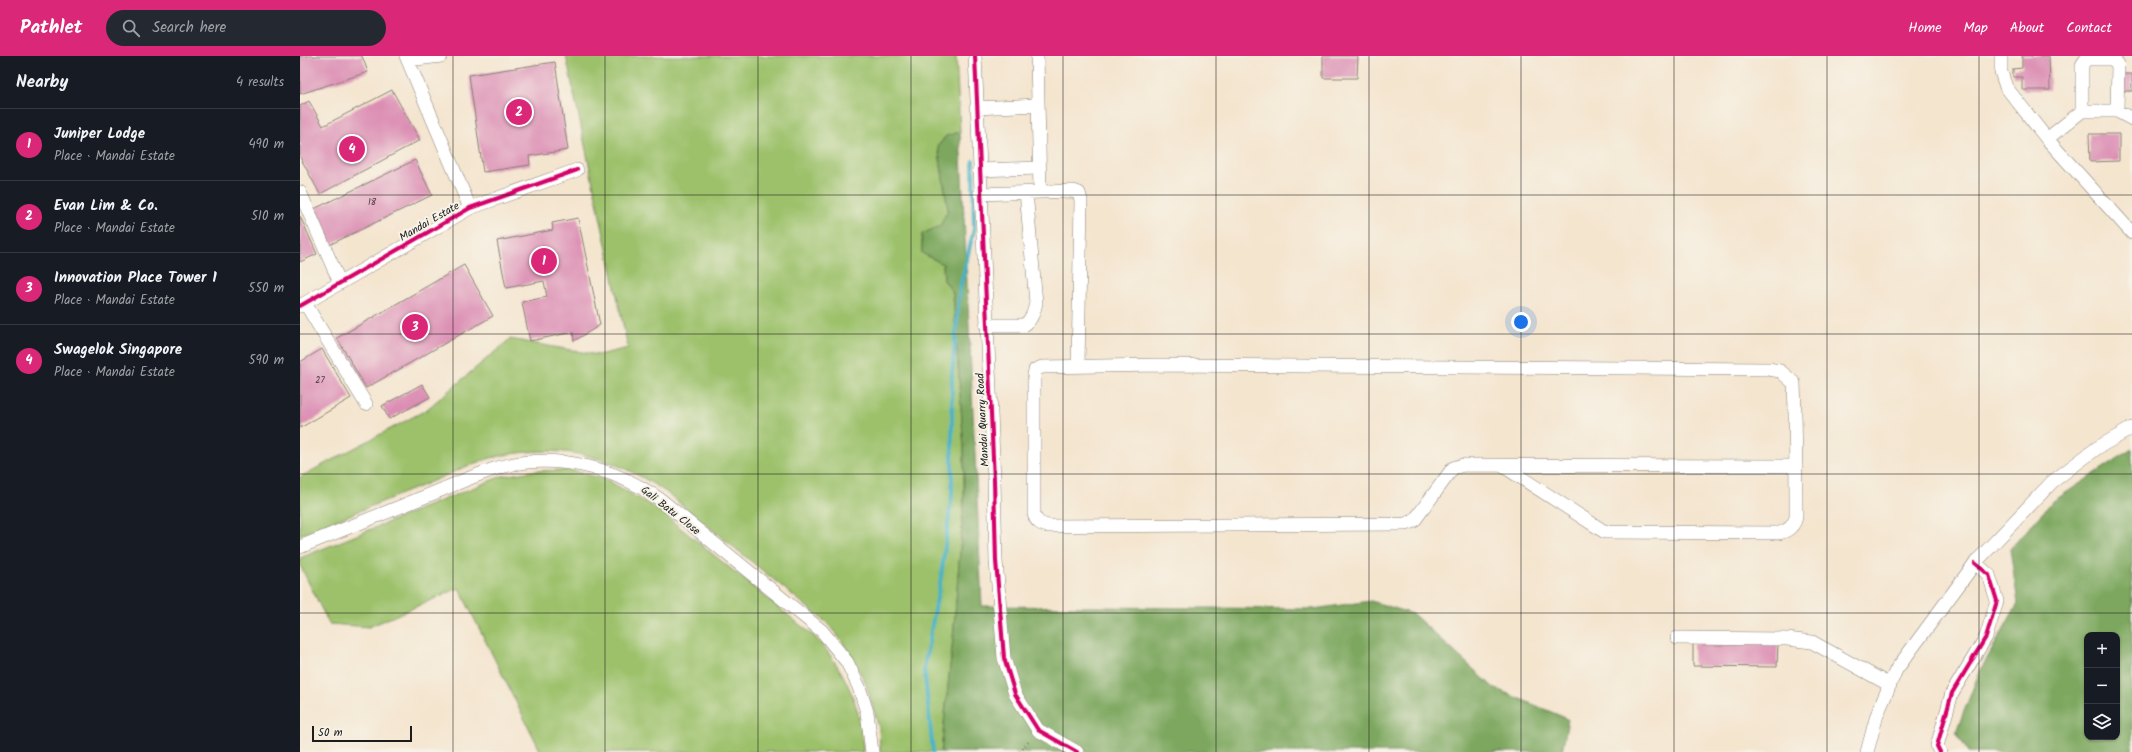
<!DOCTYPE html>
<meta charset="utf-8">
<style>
:root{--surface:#171b24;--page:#242831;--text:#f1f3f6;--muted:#9ea1a6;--line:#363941;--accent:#db2777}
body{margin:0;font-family:Kalam,sans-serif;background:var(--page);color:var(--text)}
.controls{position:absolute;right:12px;bottom:12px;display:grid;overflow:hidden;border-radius:8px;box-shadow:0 1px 3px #0004}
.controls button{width:36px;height:36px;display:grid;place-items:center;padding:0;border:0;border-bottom:1px solid var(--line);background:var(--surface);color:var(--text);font:20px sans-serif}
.scale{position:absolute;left:12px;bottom:10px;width:100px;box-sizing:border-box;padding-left:4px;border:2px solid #1c1c1c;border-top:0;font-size:11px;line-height:14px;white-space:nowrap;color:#1c1c1c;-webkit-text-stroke:3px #f7f3e8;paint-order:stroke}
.you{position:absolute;left:1221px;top:266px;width:14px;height:14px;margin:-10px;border:3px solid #fff;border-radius:50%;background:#1a73e8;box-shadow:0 0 0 6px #1a73e833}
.badge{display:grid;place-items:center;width:26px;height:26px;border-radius:50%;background:var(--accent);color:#fff;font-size:13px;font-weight:700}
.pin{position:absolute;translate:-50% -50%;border:2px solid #fff;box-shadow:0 1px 4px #0006}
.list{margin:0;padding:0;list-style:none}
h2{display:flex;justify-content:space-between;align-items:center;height:52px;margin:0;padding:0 16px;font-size:17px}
h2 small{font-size:13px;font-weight:400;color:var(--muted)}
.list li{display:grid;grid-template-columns:26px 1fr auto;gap:12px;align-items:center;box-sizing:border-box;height:72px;padding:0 16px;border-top:1px solid var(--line)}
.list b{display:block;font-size:15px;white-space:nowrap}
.list p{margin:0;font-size:13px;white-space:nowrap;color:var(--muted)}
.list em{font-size:13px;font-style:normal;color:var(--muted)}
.icon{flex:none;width:22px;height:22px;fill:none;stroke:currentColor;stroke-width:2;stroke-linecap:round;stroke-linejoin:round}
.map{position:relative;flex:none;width:1832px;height:696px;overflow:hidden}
header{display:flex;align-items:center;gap:24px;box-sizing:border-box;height:56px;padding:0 20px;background:var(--accent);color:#fff}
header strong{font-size:19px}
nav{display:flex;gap:22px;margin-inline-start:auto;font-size:14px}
.search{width:280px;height:36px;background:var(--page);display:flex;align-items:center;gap:10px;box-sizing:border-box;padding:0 14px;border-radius:22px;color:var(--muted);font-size:15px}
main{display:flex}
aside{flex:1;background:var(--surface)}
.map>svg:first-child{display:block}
.green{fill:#9cc16b;stroke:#5c6e44}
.forest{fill:#7da75f;stroke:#4c623e;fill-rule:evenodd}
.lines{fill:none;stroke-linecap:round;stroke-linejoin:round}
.stream{stroke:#48b3c6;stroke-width:4}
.building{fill:#db8db3}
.minor-casing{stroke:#888076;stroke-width:14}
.path{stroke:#888076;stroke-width:2.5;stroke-dasharray:1 3;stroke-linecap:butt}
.minor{stroke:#fff;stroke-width:13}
.cycleway-casing{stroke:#f7f3e8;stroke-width:6}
.cycleway{stroke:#d6006c;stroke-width:4}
.grid{fill:none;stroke:#1c1c1c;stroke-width:1;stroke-opacity:0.55}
.labels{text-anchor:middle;stroke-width:4;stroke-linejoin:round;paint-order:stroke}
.number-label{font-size:9px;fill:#4c3842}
.street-label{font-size:11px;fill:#1c1c1c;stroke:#f7f3e8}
</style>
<header>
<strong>Pathlet</strong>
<div class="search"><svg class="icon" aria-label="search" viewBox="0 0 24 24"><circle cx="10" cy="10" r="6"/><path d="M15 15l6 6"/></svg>Search here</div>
<nav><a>Home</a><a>Map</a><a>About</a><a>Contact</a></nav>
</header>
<main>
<aside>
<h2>Nearby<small>4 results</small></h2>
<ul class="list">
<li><span class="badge">1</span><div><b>Juniper Lodge</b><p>Place · Mandai Estate</p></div><em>490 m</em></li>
<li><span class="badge">2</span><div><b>Evan Lim &amp; Co.</b><p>Place · Mandai Estate</p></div><em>510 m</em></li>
<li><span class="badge">3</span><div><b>Innovation Place Tower 1</b><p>Place · Mandai Estate</p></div><em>550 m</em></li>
<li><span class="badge">4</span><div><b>Swagelok Singapore</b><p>Place · Mandai Estate</p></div><em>590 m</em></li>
</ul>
</aside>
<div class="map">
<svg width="1832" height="696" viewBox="0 0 1832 696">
<rect width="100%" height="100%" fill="#f7f3e8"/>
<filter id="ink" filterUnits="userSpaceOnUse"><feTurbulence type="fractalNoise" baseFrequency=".025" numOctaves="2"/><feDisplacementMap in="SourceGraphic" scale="8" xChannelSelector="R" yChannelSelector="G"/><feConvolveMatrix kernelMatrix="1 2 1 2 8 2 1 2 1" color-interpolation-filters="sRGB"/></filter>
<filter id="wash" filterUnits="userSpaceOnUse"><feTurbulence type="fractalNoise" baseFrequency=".012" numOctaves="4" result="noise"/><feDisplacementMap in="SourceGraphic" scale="16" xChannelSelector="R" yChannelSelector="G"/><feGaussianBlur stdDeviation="0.9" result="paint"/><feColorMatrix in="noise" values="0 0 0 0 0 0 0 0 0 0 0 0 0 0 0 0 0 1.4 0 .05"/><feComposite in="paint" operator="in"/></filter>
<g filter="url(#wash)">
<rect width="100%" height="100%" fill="#f4e5cf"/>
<!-- green -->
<path class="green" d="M 266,0 L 656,0 L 660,76 L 646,80 L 638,90 L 648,154 L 641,170 L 622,178 L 622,197 L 643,208 L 644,224 L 653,237 L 664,393 L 664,444 L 653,583 L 641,696 L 580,696 L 579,672 L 566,628 L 553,602 L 541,584 L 527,567 L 366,436 C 310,398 258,386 191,402 C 168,408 144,421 121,430 C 81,446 40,463 0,479 L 0,421 L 126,354 L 210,283 L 298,299 L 328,292 Z
M 271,414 L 307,424 L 357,453 L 515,581 C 544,612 563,652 563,696 L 241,696 L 159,532 L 69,571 L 29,568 L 0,509 L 0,502 L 202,420 L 233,415 Z"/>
<!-- forest -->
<path class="forest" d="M 660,76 L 682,550 L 1013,553 L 1071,545 L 1113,558 L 1194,632 L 1268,663 L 1262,696 L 641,696 L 653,583 L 664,444 L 664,393 L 653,237 L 644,224 L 643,208 L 622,197 L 622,178 L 640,170 L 648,154 L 638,90 L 646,80 Z
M 1832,393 L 1832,696 L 1668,696 L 1656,676 L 1679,617 L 1718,547 L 1710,493 L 1752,446 ZM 1787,579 L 1817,579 L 1817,681 L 1787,681 Z"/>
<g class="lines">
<!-- stream -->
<path class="stream" d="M 633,696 L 624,612 L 641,521 L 652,438 L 652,318 L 660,232 L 674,173 L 673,105"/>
</g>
<g id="blocks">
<!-- building -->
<path class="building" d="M 0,0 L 62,0 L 68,16 L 0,38 Z
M 1023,0 L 1058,0 L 1057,22 L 1023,22 Z
M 1722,0 L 1749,0 L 1750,34 L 1722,34 L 1722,21 L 1713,21 L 1713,13 L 1722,12 Z
M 255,6 L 268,94 L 229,100 L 230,109 L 183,116 L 169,19 Z
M 1820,18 L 1832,18 L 1832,35 L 1821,35 Z
M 92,34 L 120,84 L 20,138 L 0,101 L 0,50 L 9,45 L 23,70 Z
M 1789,78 L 1819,78 L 1819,105 L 1790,106 Z
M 115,104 L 132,139 L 29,189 L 12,154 Z
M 0,160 L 17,198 L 0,206 Z
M 278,162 L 300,269 L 274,285 L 273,276 L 230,285 L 222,246 L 247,241 L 244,225 L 206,232 L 197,185 L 253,174 L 252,167 Z
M 164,209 L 193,260 L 66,332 L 37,282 Z
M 22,293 L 51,342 L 0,372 L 0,306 Z
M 122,328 L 130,341 L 89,363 L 82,350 Z
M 1393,587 L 1478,588 L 1477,611 L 1393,610 Z"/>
</g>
</g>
<g filter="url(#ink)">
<use href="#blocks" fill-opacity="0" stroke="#888076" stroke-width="1"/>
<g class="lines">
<defs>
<path id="minor" d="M 106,0 L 170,152
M 675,0 L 694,424 L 696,505 L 704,602 L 715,638 L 738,674 L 777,696
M 737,0 L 740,136
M 1701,0 L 1701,16 L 1706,31 L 1747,83 L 1832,177
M 108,4 L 141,0
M 676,52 L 737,49
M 1782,55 L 1782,9 L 1786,3 L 1812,3 L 1818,8 L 1817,55
M 1747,83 L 1782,55 L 1817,55 L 1832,63
M 679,114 L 739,112
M 0,136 L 40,227
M 680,138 L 773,135 L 779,137 L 781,144 L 778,310
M 5,247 L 66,348
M 0,250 L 170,152 L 277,114
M 686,269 L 724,269 C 732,264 734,255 736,247 L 726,136
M 1203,410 L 1305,476 L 1479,477 C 1488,475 1494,470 1496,461 C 1496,416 1496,372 1494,327 L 1480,315 L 1468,313 L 858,309 L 742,311 L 735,314 L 734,319 L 734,458 C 736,466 740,468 748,470 L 1105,468 L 1114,465 L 1153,412 L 1163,409 L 1496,410
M 0,491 C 41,474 83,458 124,441 C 147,432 170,421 194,413 C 252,395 312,410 361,444 L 522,575 L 547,606 L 559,631 L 567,656 L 572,696
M 1377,582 L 1487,583 L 1512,586 L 1590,629
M 1567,696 L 1577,659 L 1596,614 L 1675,507 L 1752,426 L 1797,392 L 1832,372
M 1640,696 L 1637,690 L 1652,637 L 1686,581 L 1697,545 L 1689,519 L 1675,507"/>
</defs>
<!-- minor casing -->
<use href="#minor" class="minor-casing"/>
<!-- path -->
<path class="path" d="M 720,696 L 730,684"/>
<!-- minor -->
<use href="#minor" class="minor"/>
<defs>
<path id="cycleway" d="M 675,0 L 694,424 L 696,505 L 704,602 L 715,638 L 738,674 L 777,696
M 0,250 L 170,152 L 277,114
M 1640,696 L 1637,690 L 1652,637 L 1686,581 L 1697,545 L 1689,519 L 1675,507"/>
</defs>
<!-- cycleway casing -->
<use href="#cycleway" class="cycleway-casing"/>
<!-- cycleway -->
<use href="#cycleway" class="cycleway"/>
</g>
</g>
<!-- grid -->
<path class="grid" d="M 153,0 L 153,696M 305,0 L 305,696M 458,0 L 458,696M 611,0 L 611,696M 763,0 L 763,696M 916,0 L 916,696M 1069,0 L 1069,696M 1221,0 L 1221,696M 1374,0 L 1374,696M 1527,0 L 1527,696M 1679,0 L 1679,696M 0,139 L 1832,139M 0,278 L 1832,278M 0,418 L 1832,418M 0,557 L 1832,557"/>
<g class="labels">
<!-- number labels -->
<g class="number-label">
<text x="72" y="149">18</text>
<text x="20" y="327">27</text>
</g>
<!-- street labels -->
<g class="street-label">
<text transform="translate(129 165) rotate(-30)" y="4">Mandai Estate</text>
<text transform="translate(682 364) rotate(-93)" y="4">Mandai Quarry Road</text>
<text transform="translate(371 454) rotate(38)" y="4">Gali Batu Close</text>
</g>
</g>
</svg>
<div class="controls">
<button>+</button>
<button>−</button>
<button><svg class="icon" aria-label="layers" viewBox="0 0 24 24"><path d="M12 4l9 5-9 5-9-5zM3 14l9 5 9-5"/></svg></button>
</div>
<div class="scale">50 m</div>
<div class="you"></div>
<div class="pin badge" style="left:244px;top:205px">1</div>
<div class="pin badge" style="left:219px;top:56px">2</div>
<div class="pin badge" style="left:115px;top:271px">3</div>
<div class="pin badge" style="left:52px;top:93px">4</div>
</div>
</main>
